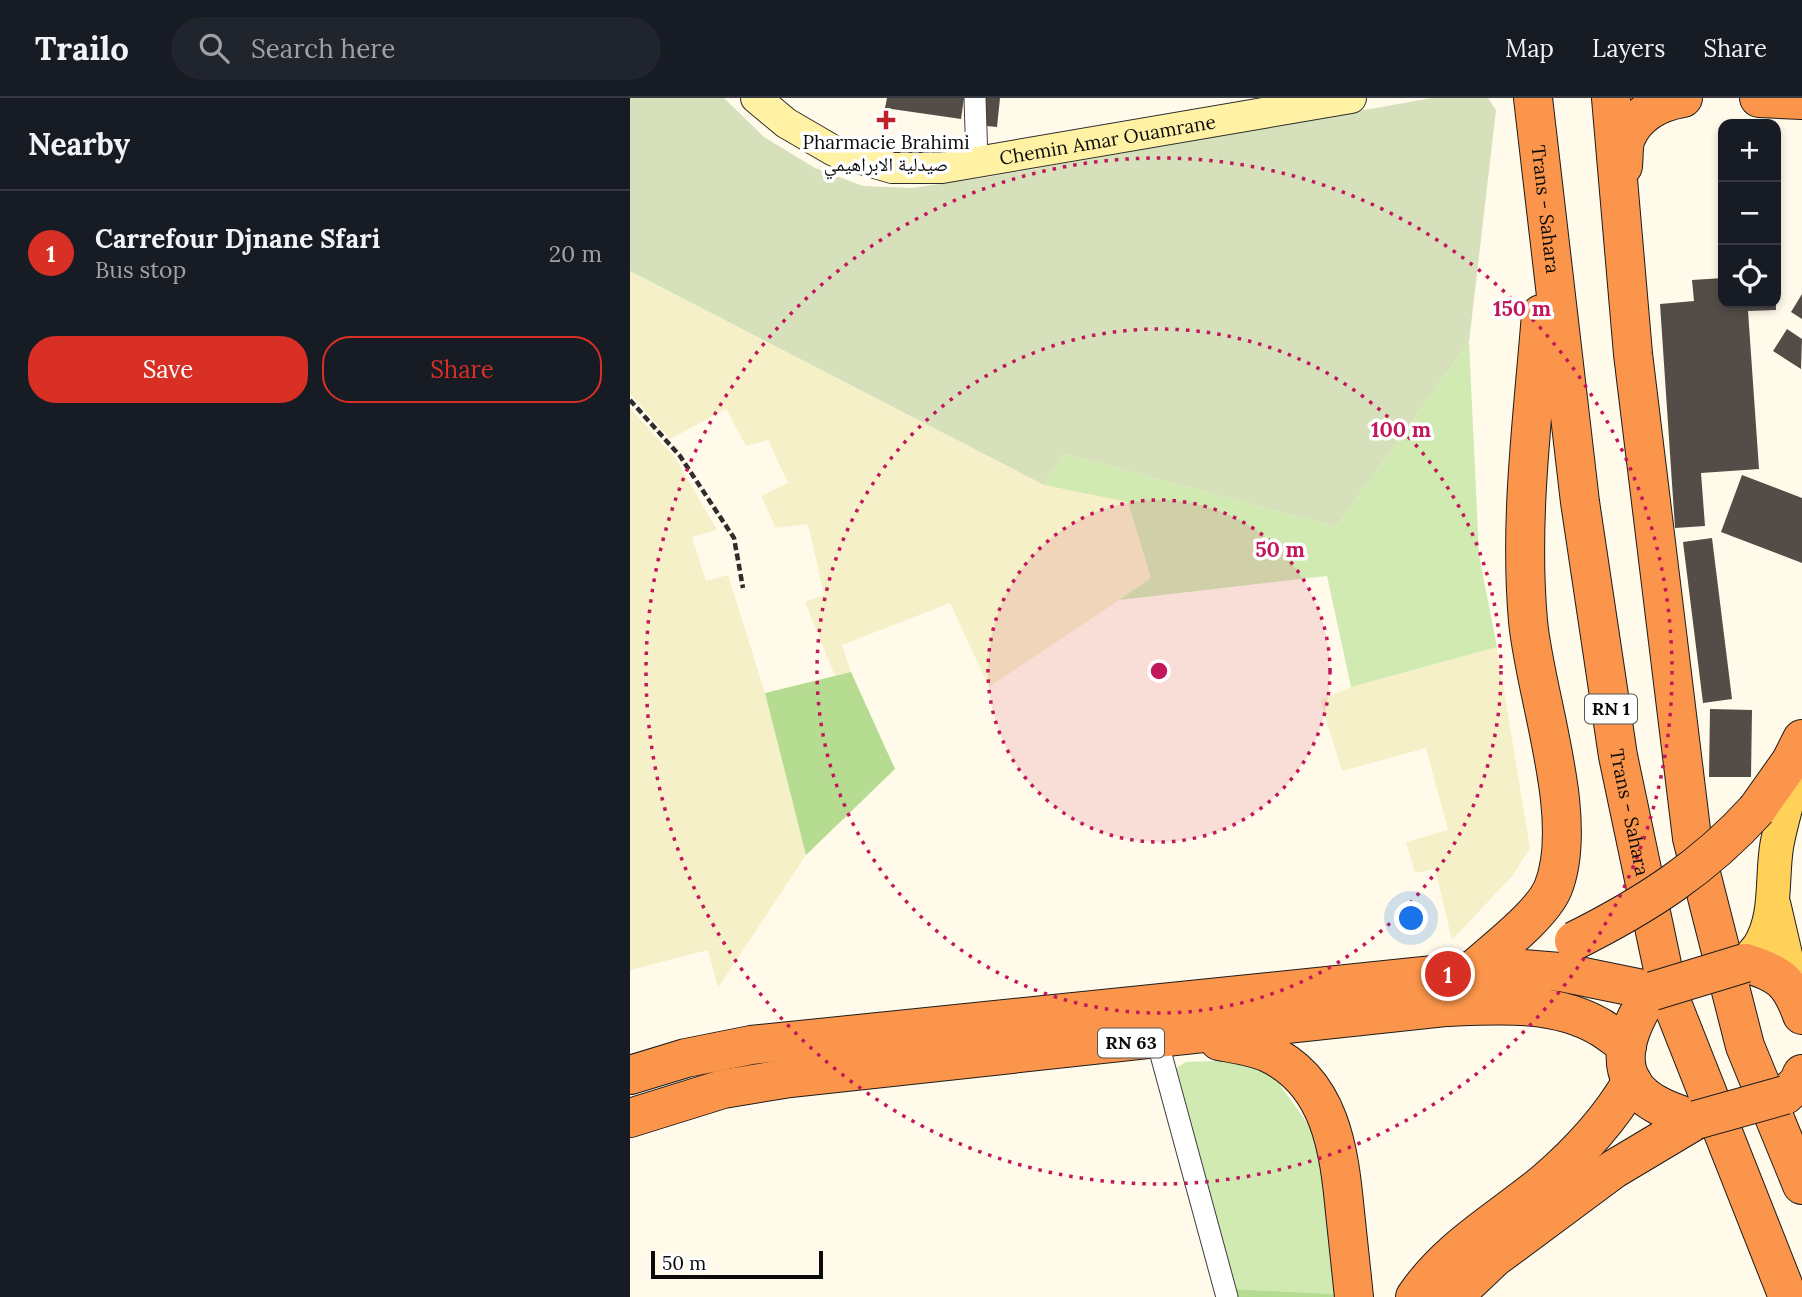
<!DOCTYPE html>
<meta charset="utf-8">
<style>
:root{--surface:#171b24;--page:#20242c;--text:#f1f3f6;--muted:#9ea1a6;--line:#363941;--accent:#d93025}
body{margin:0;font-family:Lora,"Noto Naskh Arabic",serif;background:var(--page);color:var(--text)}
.controls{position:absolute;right:21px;top:21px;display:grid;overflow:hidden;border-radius:14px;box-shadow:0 4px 10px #0003}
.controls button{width:63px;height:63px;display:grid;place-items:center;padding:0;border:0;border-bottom:2px solid var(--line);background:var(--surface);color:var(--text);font:35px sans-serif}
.scale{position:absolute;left:21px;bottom:18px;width:172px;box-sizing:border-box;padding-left:7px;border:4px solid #0b0b0b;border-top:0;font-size:19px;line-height:24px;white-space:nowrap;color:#0b0b0b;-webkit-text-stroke:5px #fff;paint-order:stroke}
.you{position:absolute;left:782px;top:821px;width:24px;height:24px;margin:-18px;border:5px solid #fff;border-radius:50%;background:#1a73e8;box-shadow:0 0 0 10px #1a73e833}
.badge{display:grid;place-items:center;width:46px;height:46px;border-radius:50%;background:var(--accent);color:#fff;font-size:23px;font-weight:700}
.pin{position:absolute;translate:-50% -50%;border:4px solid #fff;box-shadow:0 2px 7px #0006}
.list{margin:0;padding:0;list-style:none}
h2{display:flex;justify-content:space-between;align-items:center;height:91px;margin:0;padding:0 28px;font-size:30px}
h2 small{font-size:23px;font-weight:400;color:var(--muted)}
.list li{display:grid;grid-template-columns:46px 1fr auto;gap:21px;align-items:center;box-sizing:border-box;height:126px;padding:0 28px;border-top:2px solid var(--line)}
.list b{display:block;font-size:26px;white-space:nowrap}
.list p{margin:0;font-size:23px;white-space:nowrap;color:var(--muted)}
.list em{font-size:23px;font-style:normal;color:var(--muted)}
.actions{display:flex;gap:14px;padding:21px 28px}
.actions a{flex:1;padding:16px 0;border:2px solid var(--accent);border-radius:28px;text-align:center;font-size:24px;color:var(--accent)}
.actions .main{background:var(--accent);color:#fff}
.icon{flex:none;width:38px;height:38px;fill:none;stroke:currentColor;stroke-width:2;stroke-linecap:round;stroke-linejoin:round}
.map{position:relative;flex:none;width:1172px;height:1199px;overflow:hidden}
header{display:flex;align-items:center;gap:42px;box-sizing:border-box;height:98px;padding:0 35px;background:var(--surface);border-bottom:2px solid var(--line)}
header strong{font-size:33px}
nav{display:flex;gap:38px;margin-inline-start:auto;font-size:24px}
.search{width:490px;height:63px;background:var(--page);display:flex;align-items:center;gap:18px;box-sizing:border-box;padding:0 24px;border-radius:38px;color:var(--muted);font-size:26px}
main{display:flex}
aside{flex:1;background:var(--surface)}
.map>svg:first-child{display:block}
.farmland{fill:#f6f0c9}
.green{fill:#d1eab2}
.forest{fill:#b5dc90}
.cemetery{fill:#d6e1bb}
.building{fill:#544c47}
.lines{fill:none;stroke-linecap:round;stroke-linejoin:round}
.street-casing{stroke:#3e3e3e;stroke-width:23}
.secondary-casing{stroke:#2d2d2d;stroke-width:32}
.primary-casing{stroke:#1c1c1c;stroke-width:35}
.highway-casing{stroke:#1c1c1c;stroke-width:40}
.path{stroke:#2d2d2d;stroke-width:4.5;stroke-dasharray:7 3.5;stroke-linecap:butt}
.street{stroke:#fff;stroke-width:21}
.secondary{stroke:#fff2a4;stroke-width:30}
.primary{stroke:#ffd159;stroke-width:33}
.highway{stroke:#fb954b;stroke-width:38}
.highway-bridge-casing{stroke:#1c1c1c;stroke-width:40;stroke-linecap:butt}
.highway-bridge{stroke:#fb954b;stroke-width:38}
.ring{fill:none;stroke:#c2185b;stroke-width:3.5;stroke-dasharray:3.5 7}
.poi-dot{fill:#c11e2c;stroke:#fff;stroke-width:2.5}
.labels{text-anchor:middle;stroke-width:7;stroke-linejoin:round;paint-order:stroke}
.shield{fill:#fff;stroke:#545454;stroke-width:2}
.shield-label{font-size:18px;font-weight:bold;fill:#0b0b0b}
.street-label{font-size:19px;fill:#0b0b0b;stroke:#fff}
.poi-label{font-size:19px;fill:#0b0b0b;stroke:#fff}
.centre{fill:#c2185b;stroke:#fff;stroke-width:3.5}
.ring-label{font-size:21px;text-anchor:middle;font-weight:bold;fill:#c2185b;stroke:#fff;stroke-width:7;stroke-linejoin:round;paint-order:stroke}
</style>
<header>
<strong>Trailo</strong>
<div class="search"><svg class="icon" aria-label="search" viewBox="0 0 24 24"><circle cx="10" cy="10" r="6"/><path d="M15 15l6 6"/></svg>Search here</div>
<nav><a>Map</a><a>Layers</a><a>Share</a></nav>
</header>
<main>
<aside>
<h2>Nearby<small></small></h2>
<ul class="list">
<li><span class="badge">1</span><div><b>Carrefour Djnane Sfari</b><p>Bus stop</p></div><em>20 m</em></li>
</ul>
<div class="actions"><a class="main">Save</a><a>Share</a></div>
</aside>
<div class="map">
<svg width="1172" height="1199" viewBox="0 0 1172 1199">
<rect width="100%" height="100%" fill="#fffae9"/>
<!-- farmland -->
<path class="farmland" d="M 0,173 L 414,387 L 498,403 L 522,480 L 359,589 L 320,505 L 212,547 L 221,574 L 205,578 L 175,504 L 194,497 L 178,426 L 146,430 L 131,398 L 158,385 L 138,342 L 116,348 L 96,311 L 40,341 L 0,296 Z
M 0,310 L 46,361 L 87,432 L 62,439 L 76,483 L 98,477 L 135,595 L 176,757 L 88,890 L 78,852 L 0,872 Z
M 867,549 L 900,750 L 883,777 L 822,842 L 805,771 L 785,775 L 776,744 L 818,732 L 796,650 L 712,673 L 690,602 L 721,589 Z"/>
<!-- green -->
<path class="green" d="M 839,244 L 849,457 L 867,549 L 721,589 L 697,478 L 489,502 L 521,480 L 498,404 L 414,387 L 434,356 L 706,429 Z
M 583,963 L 637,969 L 688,1040 L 704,1196 L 603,1191 L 545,971 L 556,964 Z"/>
<!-- forest -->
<path class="forest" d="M 221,574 L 265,671 L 176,757 L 135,595 Z
M 603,1191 L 704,1196 L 704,1199 L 606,1199 Z"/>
<!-- cemetery -->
<path class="cemetery" d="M 0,0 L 94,0 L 134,39 L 185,70 L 233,88 L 282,90 L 358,79 L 802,0 L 858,0 L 866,12 L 839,244 L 706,429 L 434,356 L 414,387 L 0,173 Z"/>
<!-- building -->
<path class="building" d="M 257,0 L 334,0 L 331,21 L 255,10 Z
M 349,0 L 370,0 L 367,29 L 347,27 Z
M 1093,180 L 1093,205 L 1146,205 L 1146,212 L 1118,213 L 1129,371 L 1071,375 L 1075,428 L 1045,430 L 1030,206 L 1064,203 L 1062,182 Z
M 1172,196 L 1172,221 L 1161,214 Z
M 1157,231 L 1172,241 L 1171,271 L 1143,253 Z
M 1112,377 L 1172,400 L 1172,465 L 1091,434 Z
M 1082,440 L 1102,601 L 1073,605 L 1053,444 Z
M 1080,611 L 1122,612 L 1121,679 L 1079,679 Z"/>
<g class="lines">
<defs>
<path id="street" d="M 345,0 L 347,64
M 527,942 L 597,1199"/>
<g id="secondary">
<path id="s1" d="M 126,0 L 156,25 L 204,53 L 262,70 L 312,70 L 721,0"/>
</g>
<path id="primary" d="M 1144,807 L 1164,893
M 1115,865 C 1119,859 1125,854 1129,848 C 1148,818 1141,779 1147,746 C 1153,716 1162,686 1171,656"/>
<g id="highway">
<path id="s2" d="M 903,0 L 950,404 L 988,658 L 1038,895 L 1158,1199"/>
<path d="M 981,0 L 1003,256 L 1062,740 L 1115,948 L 1172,1087"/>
<path d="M 1129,0 L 1172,2"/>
<path d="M 993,68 C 994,59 993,48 996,40 C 1006,16 1029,4 1053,0"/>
<path d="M 1127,711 L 1161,663 L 1172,641"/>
<path d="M 1115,865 C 1149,875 1160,883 1172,917"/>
<path d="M 842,873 C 864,853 912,817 923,790 C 951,720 905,598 898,523 C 889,421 903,318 911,216"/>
<path d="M 589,943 C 605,946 621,948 636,954 C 701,983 709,1052 715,1114 C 718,1142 721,1171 724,1199"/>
<path d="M 0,977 L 56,960 L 121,947 L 842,873 L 893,871 L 930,874 L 1023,893 C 1006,916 985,955 1002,984 C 1015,1006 1044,1015 1066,1022"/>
<path d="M 1155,997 L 1168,985 L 1172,976"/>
<path d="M 0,1020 L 93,991 L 160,980 L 815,909 C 866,907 924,902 970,929 C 979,934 988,942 997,948"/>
<path d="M 785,1199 C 818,1150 869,1122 914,1085 C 949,1055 979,1023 1002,983"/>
<path d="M 823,1199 L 864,1160 L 984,1071 L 1066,1022"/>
</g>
</defs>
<!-- street casing -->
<use href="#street" class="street-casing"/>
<!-- secondary casing -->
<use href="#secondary" class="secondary-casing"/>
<!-- primary casing -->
<use href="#primary" class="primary-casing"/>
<!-- highway casing -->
<use href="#highway" class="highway-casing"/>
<!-- path -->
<path class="path" d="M 0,302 L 50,358 L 104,440 L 113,490"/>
<!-- street -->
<use href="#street" class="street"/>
<!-- secondary -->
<use href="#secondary" class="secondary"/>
<!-- primary -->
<use href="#primary" class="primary"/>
<!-- highway -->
<use href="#highway" class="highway"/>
<defs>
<path id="highway-bridge" d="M 944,843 C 1014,808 1074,770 1127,711
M 1023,893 L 1115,865
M 1066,1022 L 1155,997"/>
</defs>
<!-- highway-bridge casing -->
<use href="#highway-bridge" class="highway-bridge-casing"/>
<!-- highway-bridge -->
<use href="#highway-bridge" class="highway-bridge"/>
</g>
<!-- distance rings -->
<circle cx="529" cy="573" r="171" fill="#c2185b" fill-opacity=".12"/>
<g class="ring">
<circle cx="529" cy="573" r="171"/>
<circle cx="529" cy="573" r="342"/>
<circle cx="529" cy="573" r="513"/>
</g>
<!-- markers -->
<path class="poi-dot" d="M252.5 11.5h7v7h7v7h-7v7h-7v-7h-7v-7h7z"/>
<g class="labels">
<!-- shield labels -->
<g class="shield">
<rect x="955" y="596.5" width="52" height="29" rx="5"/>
<rect x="468" y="930.5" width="66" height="29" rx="5"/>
</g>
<g class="shield-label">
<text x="981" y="617">RN 1</text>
<text x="501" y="951">RN 63</text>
</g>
<!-- street labels -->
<g class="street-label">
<text dy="7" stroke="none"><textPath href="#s1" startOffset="373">Chemin Amar Ouamrane</textPath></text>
<text dy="7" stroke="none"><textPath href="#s2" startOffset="112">Trans - Sahara</textPath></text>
<text dy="7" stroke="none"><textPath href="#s2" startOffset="721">Trans - Sahara</textPath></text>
</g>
<!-- poi labels -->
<g class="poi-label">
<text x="256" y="51">Pharmacie Brahimi<tspan x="256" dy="22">صيدلية الابراهيمي</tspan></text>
</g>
</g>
<circle cx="529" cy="573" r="10" class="centre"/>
<g class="ring-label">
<text x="892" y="218">150 m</text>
<text x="771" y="339">100 m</text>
<text x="650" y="459">50 m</text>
</g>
</svg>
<div class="controls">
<button>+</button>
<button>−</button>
<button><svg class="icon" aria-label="locate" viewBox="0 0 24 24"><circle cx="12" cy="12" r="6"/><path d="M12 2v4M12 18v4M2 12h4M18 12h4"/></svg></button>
</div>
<div class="scale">50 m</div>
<div class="you"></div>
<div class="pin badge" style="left:818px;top:876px">1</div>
</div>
</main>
